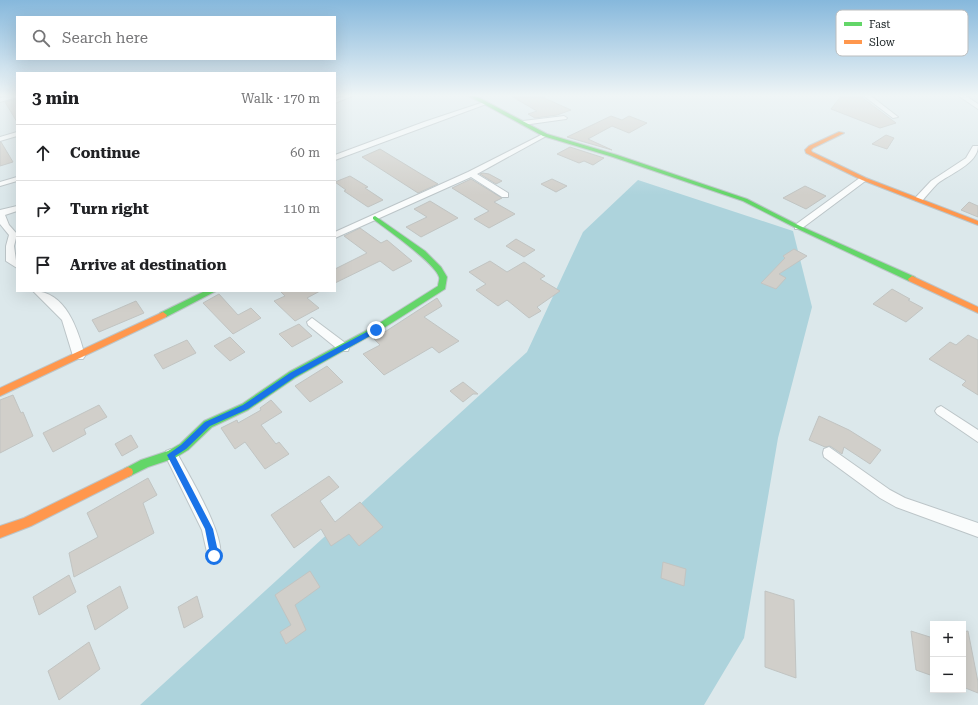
<!DOCTYPE html>
<meta charset="utf-8">
<style>
:root{--surface:#fff;--page:#f2f2f2;--text:#202124;--muted:#757577;--line:#e0e0e0}
body{margin:0;font-family:"Roboto Serif",serif;background:var(--page);color:var(--text)}
.controls{position:absolute;right:12px;bottom:12px;display:grid;overflow:hidden;border-radius:0px;box-shadow:0 4px 16px #0002}
.controls button{width:36px;height:36px;display:grid;place-items:center;padding:0;border:0;border-bottom:1px solid var(--line);background:var(--surface);color:var(--text);font:20px sans-serif}
.stop{position:absolute;width:12px;height:12px;margin:-9px;border:3px solid #1a73e8;border-radius:50%;background:#fff}
.stop.end{background:#1a73e8;border-color:#fff;box-shadow:0 1px 4px #0008}
.list{margin:0;padding:0;list-style:none}
h2{display:flex;justify-content:space-between;align-items:center;height:52px;margin:0;padding:0 16px;font-size:17px}
h2 small{font-size:13px;font-weight:400;color:var(--muted)}
.list li{display:grid;grid-template-columns:26px 1fr auto;gap:12px;align-items:center;box-sizing:border-box;height:56px;padding:0 16px;border-top:1px solid var(--line)}
.list b{display:block;font-size:15px;white-space:nowrap}
.list em{font-size:13px;font-style:normal;color:var(--muted)}
.icon{flex:none;width:22px;height:22px;fill:none;stroke:currentColor;stroke-width:2;stroke-linecap:round;stroke-linejoin:round}
.map{position:relative;flex:none;width:978px;height:705px;overflow:hidden}
.search{position:absolute;background:var(--surface);box-shadow:0 4px 16px #0002;left:16px;top:16px;width:320px;height:44px;display:flex;align-items:center;gap:10px;box-sizing:border-box;padding:0 14px;border-radius:0px;color:var(--muted);font-size:15px}
.panel{position:absolute;background:var(--surface);box-shadow:0 4px 16px #0002;left:16px;top:72px;width:320px;height:220px;border-radius:0px}
.map>svg:first-child{display:block}
.forest{fill:#add3dc}
.building{fill:#d1cfca;stroke:#c1c4c2}
.lines{fill:none;stroke-linecap:round;stroke-linejoin:round}
.street-casing{stroke:#bcc5c8;stroke-width:2}
.fast-casing{stroke:#bcc5c8;stroke-width:2}
.slow-casing{stroke:#bcc5c8;stroke-width:2}
.street{fill:#fafcfc;fill-rule:evenodd}
.fast{fill:#63d668;fill-rule:evenodd}
.slow{fill:#ff974d;fill-rule:evenodd}
.route{fill:#1a73e8}
.key{fill:#fff;stroke:#bbbdbe;stroke-width:1}
.key-label{font-size:11px;fill:#1c2426}
</style>
<div class="map">
<svg width="978" height="705" viewBox="0 0 978 705">
<rect width="100%" height="100%" fill="#dce8eb"/>
<!-- forest -->
<path class="forest" d="M 638,180 L 793,231 L 812,307 L 778,438 L 744,638 L 704,705 L 140,705 L 527,352 L 583,232 Z"/>
<!-- building -->
<path class="building" d="M 511,96 L 540,96 L 571,110 L 557,115 L 535,118 L 528,114 L 537,111 Z
M 841,96 L 860,96 L 896,123 L 880,128 L 831,109 Z
M 17,99 L 17,122 L 5,102 Z
M 611,116 L 622,120 L 629,116 L 647,123 L 629,133 L 612,126 L 588,139 L 612,150 L 567,137 Z
M 886,135 L 894,138 L 887,149 L 872,144 Z
M 0,142 L 1,142 L 13,162 L 0,166 Z
M 570,147 L 604,158 L 593,165 L 584,161 L 579,163 L 557,154 Z
M 380,149 L 421,174 L 438,184 L 418,193 L 362,157 Z
M 483,173 L 489,174 L 502,181 L 496,184 L 480,174 Z
M 350,176 L 368,187 L 365,188 L 383,200 L 368,207 L 344,191 L 346,190 L 335,182 Z
M 471,179 L 502,198 L 494,202 L 515,214 L 489,228 L 474,219 L 489,211 L 452,188 Z
M 552,179 L 567,186 L 556,192 L 541,184 Z
M 805,186 L 826,196 L 806,209 L 783,198 Z
M 430,201 L 458,218 L 421,237 L 406,227 L 427,217 L 414,209 Z
M 969,202 L 978,206 L 978,217 L 961,210 Z
M 360,228 L 381,243 L 387,240 L 412,261 L 393,271 L 380,261 L 335,283 L 335,269 L 367,253 L 344,236 Z
M 516,239 L 535,250 L 524,257 L 506,246 Z
M 794,249 L 807,256 L 779,274 L 786,278 L 776,289 L 761,283 L 785,258 L 783,256 Z
M 490,261 L 507,272 L 524,262 L 545,276 L 540,279 L 560,291 L 537,307 L 541,311 L 529,318 L 507,300 L 498,306 L 476,290 L 486,284 L 469,272 Z
M 892,289 L 910,299 L 908,300 L 923,308 L 906,322 L 873,304 Z
M 280,291 L 320,291 L 307,298 L 319,308 L 295,321 L 274,301 L 285,296 Z
M 219,294 L 238,315 L 251,308 L 261,318 L 233,334 L 203,303 Z
M 437,298 L 442,306 L 424,317 L 459,341 L 439,353 L 432,347 L 384,375 L 363,354 L 380,345 L 374,339 Z
M 136,301 L 144,313 L 99,332 L 92,320 Z
M 299,324 L 312,336 L 292,347 L 279,334 Z
M 968,335 L 978,340 L 978,395 L 962,385 L 966,381 L 929,359 L 950,342 L 956,345 Z
M 230,337 L 245,352 L 230,361 L 214,346 Z
M 187,340 L 196,353 L 163,369 L 154,355 Z
M 327,366 L 343,382 L 310,402 L 295,386 Z
M 463,382 L 478,394 L 473,394 L 463,402 L 450,391 Z
M 13,395 L 21,413 L 23,412 L 33,436 L 0,453 L 0,400 Z
M 271,400 L 282,412 L 261,425 L 276,444 L 279,442 L 289,454 L 265,469 L 245,442 L 235,449 L 221,428 L 237,420 L 238,423 L 261,410 L 260,408 Z
M 99,405 L 107,417 L 84,429 L 86,434 L 53,452 L 43,433 Z
M 819,416 L 849,430 L 881,450 L 870,464 L 844,447 L 842,454 L 830,446 L 825,447 L 809,440 Z
M 131,435 L 138,447 L 122,456 L 115,444 Z
M 329,476 L 339,487 L 320,501 L 335,522 L 360,502 L 383,527 L 359,546 L 349,534 L 331,546 L 321,529 L 294,548 L 271,515 Z
M 148,478 L 157,495 L 143,503 L 154,533 L 74,577 L 69,553 L 98,537 L 87,513 Z
M 663,562 L 686,569 L 684,586 L 661,578 Z
M 310,571 L 320,587 L 295,605 L 306,630 L 286,644 L 280,632 L 291,625 L 275,595 Z
M 69,575 L 76,592 L 39,615 L 33,597 Z
M 120,586 L 128,608 L 95,630 L 87,606 Z
M 765,591 L 794,600 L 796,678 L 765,667 Z
M 197,596 L 203,617 L 184,628 L 178,607 Z
M 911,631 L 933,638 L 933,676 L 916,670 Z
M 968,631 L 978,682 L 978,693 L 963,687 L 963,632 Z
M 89,642 L 100,669 L 59,700 L 48,671 Z"/>
<g class="lines">
<defs>
<path id="street" d="M 8,96 L 17,96 L 17,97 L 0,102 L 0,98 Z
M 343,96 L 352,96 L 335,103 L 335,99 Z
M 864,96 L 871,96 L 898,117 L 893,118 Z
M 959,96 L 966,96 L 978,104 L 978,109 Z
M 484,102 L 489,103 L 335,160 L 335,155 L 424,122 Z
M 564,116 L 567,118 L 566,119 L 523,125 L 520,123 L 523,121 Z
M 17,132 L 17,136 L 0,141 L 0,137 Z
M 543,134 L 548,135 L 477,174 L 508,193 L 508,197 L 502,197 L 471,177 L 335,238 L 335,232 L 468,172 Z
M 973,146 L 978,146 C 978,164 949,174 937,184 C 932,189 927,195 922,201 L 916,201 L 916,197 L 931,181 L 966,158 Z
M 17,177 L 17,181 L 0,186 L 0,182 Z
M 861,177 L 868,179 L 801,229 L 795,229 L 795,225 Z
M 17,206 L 17,211 L 5,215 L 9,225 L 17,234 L 14,246 L 17,268 L 6,261 L 6,246 L 9,235 L 0,224 L 0,210 Z
M 33,291 C 66,291 78,330 85,356 L 83,359 L 75,359 L 73,356 L 62,320 Z
M 312,318 L 348,345 L 349,348 L 348,351 L 340,351 L 308,325 L 307,322 Z
M 941,406 L 978,430 L 978,442 L 937,414 L 935,411 L 937,408 Z
M 829,447 L 890,490 L 905,498 L 978,523 L 978,537 L 896,507 L 880,498 L 824,457 L 823,453 L 824,449 Z
M 171,449 L 176,451 C 187,473 229,539 219,561 L 214,563 L 209,561 L 202,530 L 165,455 L 166,451 Z"/>
<path id="fast" d="M 469,96 L 476,96 L 547,134 L 617,155 L 747,199 L 800,226 L 915,277 L 916,279 L 915,281 L 909,281 L 796,228 L 743,201 L 613,157 L 543,136 Z
M 375,216 L 425,251 L 441,267 L 447,277 L 445,289 L 379,331 L 295,378 L 248,410 L 212,427 L 188,450 L 175,458 L 148,467 L 128,477 L 124,475 L 123,472 L 124,469 L 141,460 L 168,451 L 180,444 L 204,421 L 242,404 L 289,372 L 373,327 L 438,286 C 438,283 440,279 439,277 C 435,263 386,229 373,219 L 373,217 Z
M 205,291 L 216,291 L 166,317 L 160,317 L 159,315 L 160,313 Z"/>
<path id="slow" d="M 839,132 L 844,133 L 813,148 L 811,150 L 812,152 L 866,178 L 978,221 L 978,225 L 862,180 L 806,153 L 805,150 L 809,146 Z
M 912,276 L 978,307 L 978,313 L 909,281 L 908,279 Z
M 163,312 L 167,315 L 166,317 L 0,396 L 0,388 Z
M 128,467 L 132,469 L 133,472 L 132,475 L 31,526 L 0,538 L 0,526 L 24,518 Z"/>
</defs>
<!-- street casing -->
<use href="#street" class="street-casing"/>
<!-- fast casing -->
<use href="#fast" class="fast-casing"/>
<!-- slow casing -->
<use href="#slow" class="slow-casing"/>
<!-- street -->
<use href="#street" class="street"/>
<!-- fast -->
<use href="#fast" class="fast"/>
<!-- slow -->
<use href="#slow" class="slow"/>
</g>
<!-- sky -->
<linearGradient id="sky" x2="0" y2="1"><stop stop-color="#86b8dc"/><stop offset="0.49" stop-color="#eff5f6"/><stop offset="1" stop-color="#eff5f6" stop-opacity="0"/></linearGradient>
<rect width="978" height="195" fill="url(#sky)"/>
<!-- route -->
<path class="route" d="M 376,327 L 380,330 L 379,331 L 295,377 L 248,409 L 210,426 L 186,449 L 175,456 L 213,529 L 219,556 L 218,559 L 211,559 L 205,529 L 167,455 L 181,445 L 205,422 L 243,405 L 290,373 Z"/>
<!-- legend -->
<rect x="836" y="10" width="132" height="46" rx="6" class="key"/>
<rect x="844" y="22" width="18" height="4" fill="#63d668"/>
<rect x="844" y="40" width="18" height="4" fill="#ff974d"/>
<g class="key-label">
<text x="869" y="28">Fast</text>
<text x="869" y="46">Slow</text>
</g>
</svg>
<div class="controls">
<button>+</button>
<button>−</button>
</div>
<div class="stop" style="left:214px;top:556px"></div>
<div class="stop end" style="left:376px;top:330px"></div>
<div class="search"><svg class="icon" aria-label="search" viewBox="0 0 24 24"><circle cx="10" cy="10" r="6"/><path d="M15 15l6 6"/></svg>Search here</div>
<section class="panel">
<h2>3 min<small>Walk · 170 m</small></h2>
<ul class="list">
<li><svg class="icon" aria-label="ahead" viewBox="0 0 24 24"><path d="M12 20V5M6 11l6-6 6 6"/></svg><div><b>Continue</b></div><em>60 m</em></li>
<li><svg class="icon" aria-label="right" viewBox="0 0 24 24"><path d="M7 20v-9h11M14 6l5 5-5 5"/></svg><div><b>Turn right</b></div><em>110 m</em></li>
<li><svg class="icon" aria-label="arrive" viewBox="0 0 24 24"><path d="M6 21V4h12l-3 4 3 4H6"/></svg><div><b>Arrive at destination</b></div></li>
</ul>
</section>
</div>
